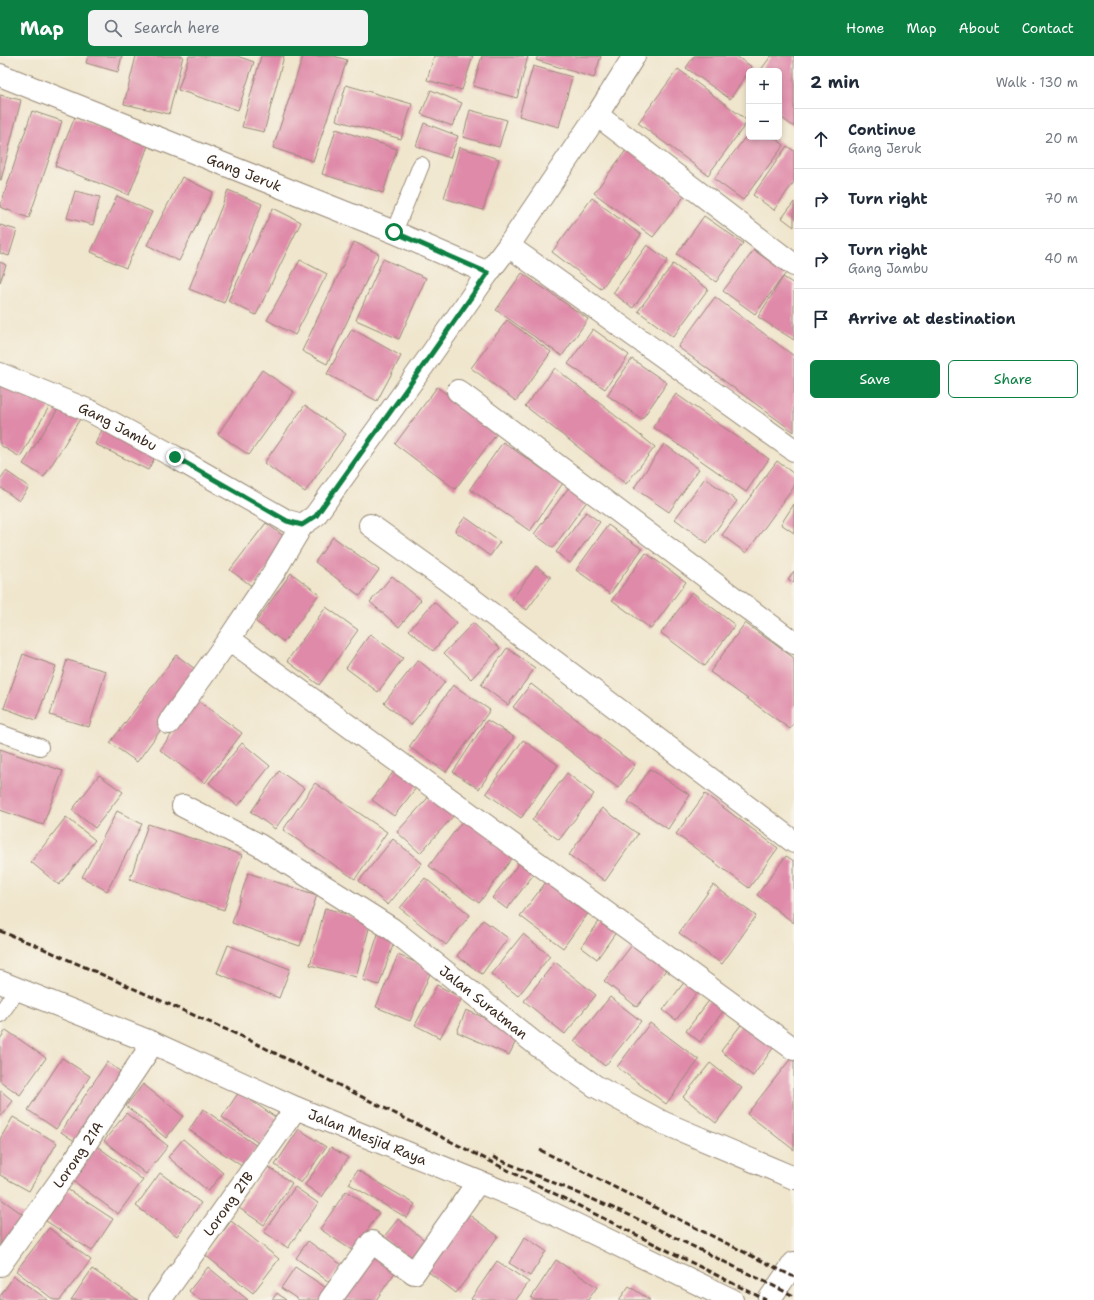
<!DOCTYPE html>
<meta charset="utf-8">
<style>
:root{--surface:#fff;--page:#f2f2f3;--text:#1f2937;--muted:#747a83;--line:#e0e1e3;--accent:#0b8043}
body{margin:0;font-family:"Shantell Sans",sans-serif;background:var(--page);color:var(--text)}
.controls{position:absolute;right:12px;top:12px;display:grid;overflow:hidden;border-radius:6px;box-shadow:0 2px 6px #0003}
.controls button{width:36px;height:36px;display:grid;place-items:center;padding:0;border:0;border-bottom:1px solid var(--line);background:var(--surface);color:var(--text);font:20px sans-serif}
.stop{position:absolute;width:12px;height:12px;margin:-9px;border:3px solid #0b8043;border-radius:50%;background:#fff}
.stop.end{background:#0b8043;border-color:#fff;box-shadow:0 1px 4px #0008}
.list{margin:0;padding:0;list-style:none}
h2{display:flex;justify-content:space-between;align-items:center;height:52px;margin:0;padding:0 16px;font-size:17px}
h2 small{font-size:13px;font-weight:400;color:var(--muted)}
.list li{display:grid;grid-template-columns:26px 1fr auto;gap:12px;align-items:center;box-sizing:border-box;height:60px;padding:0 16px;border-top:1px solid var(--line)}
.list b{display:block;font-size:15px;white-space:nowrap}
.list p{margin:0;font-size:13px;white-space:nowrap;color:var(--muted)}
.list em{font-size:13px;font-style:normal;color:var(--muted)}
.actions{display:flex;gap:8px;padding:12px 16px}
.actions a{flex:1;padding:9px 0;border:1px solid var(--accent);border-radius:6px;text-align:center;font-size:14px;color:var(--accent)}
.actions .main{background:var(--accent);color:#fff}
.icon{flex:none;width:22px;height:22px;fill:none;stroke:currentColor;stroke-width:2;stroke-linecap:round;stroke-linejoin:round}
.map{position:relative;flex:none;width:794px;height:1244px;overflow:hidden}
header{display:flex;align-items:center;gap:24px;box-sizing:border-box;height:56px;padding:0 20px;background:var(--accent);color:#fff}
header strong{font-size:19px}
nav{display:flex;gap:22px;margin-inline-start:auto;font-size:14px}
.search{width:280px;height:36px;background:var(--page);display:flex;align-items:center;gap:10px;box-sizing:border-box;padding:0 14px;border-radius:6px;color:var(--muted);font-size:15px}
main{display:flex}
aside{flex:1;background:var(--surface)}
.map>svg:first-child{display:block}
.building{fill:#df8aa9}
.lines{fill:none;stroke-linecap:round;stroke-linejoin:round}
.lane-casing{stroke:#968876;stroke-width:18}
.street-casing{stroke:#968876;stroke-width:24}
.secondary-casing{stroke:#968876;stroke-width:24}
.lane{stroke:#fff;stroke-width:16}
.street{stroke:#fff;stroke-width:22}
.secondary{stroke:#fff;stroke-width:22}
.rail{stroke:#3b2a1e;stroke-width:3;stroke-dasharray:6 3;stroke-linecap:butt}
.route{stroke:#0b8043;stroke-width:5}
.labels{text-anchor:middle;stroke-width:3.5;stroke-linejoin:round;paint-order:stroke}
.street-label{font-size:14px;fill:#3b2a1e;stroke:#f7f3e8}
</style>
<header>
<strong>Map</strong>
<div class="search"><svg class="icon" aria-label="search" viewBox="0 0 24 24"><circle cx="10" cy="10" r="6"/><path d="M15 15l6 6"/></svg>Search here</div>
<nav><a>Home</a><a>Map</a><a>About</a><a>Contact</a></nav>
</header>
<main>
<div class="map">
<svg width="794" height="1244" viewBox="0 0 794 1244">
<rect width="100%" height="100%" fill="#f7f3e8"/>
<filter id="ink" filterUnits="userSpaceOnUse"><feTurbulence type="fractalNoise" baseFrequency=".025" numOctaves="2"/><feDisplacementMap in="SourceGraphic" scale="8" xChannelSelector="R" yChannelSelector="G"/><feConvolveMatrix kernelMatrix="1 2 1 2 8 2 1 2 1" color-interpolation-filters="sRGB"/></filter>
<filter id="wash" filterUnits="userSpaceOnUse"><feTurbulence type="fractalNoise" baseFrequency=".012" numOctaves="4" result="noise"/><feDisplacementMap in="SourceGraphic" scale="16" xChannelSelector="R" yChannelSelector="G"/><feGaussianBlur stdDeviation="0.9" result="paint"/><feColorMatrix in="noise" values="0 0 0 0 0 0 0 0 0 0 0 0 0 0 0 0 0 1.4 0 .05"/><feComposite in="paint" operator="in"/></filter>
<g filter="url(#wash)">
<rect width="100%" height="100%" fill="#f0e6cd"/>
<g id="blocks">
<!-- building -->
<path class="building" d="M 88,0 L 122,0 L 118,16 L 86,7 Z
M 136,0 L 183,0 L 169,58 L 124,48 Z
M 189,0 L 237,0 L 254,6 L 238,54 L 178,34 Z
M 261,0 L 284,0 L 264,76 L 242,71 Z
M 303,0 L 334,0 L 347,4 L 313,105 L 273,92 Z
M 434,0 L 473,0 L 462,34 L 427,24 Z
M 482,0 L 528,0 L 517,42 L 473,30 Z
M 538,0 L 601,0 L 594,22 L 536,4 Z
M 694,0 L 736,0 L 752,11 L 730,43 L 686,12 Z
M 771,0 L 794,0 L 794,71 L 779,60 L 779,15 L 760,15 Z
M 533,10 L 572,21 L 559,71 L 519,60 Z
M 678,13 L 748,65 L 708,119 L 638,67 Z
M 346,29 L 412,48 L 401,83 L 336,64 Z
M 431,34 L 462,47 L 452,70 L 421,58 Z
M 0,39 L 21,44 L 1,124 L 0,124 Z
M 470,54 L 507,64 L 499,91 L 463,81 Z
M 32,55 L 62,65 L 29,162 L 0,151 Z
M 75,61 L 148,90 L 129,139 L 55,110 Z
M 424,67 L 458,80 L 450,102 L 416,90 Z
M 336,73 L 397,93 L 383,137 L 322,118 Z
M 749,76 L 749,81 L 773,81 L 784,89 L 743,144 L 714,123 Z
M 787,90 L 794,95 L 794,126 L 774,154 L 753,139 Z
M 459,91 L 499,103 L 483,154 L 444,142 Z
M 627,93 L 686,138 L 653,181 L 594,137 Z
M 182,121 L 213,136 L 179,205 L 147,189 Z
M 228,134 L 262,148 L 224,247 L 189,233 Z
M 75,135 L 100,141 L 93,169 L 67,162 Z
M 117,140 L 152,156 L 126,212 L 91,196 Z
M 592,142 L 641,179 L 601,233 L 552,196 Z
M 794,146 L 794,171 L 782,162 Z
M 273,152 L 301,166 L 256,259 L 228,245 Z
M 704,160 L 743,187 L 716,226 L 677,198 Z
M 0,169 L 17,174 L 9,200 L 0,197 Z
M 354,186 L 379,198 L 327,308 L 302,295 Z
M 647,189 L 668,204 L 633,252 L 613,237 Z
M 754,194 L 786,217 L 755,258 L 723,235 Z
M 383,203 L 426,222 L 399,283 L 356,264 Z
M 300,204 L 327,218 L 295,279 L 267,264 Z
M 0,206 L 6,209 L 0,226 Z
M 673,208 L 708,233 L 673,281 L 638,255 Z
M 522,217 L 588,263 L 562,300 L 496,254 Z
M 783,221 L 794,228 L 794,284 L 758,261 Z
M 715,241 L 794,300 L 794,376 L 678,291 Z
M 507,264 L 551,296 L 516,345 L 471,312 Z
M 352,273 L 401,300 L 377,345 L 327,318 Z
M 593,273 L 629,299 L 605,333 L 568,308 Z
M 632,303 L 667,327 L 642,363 L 607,339 Z
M 555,312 L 655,391 L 626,428 L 525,350 Z
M 262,314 L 294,336 L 249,399 L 218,378 Z
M 0,321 L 49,351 L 20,401 L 0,389 Z
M 437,331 L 498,376 L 455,433 L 395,388 Z
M 676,338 L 769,403 L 746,436 L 653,371 Z
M 305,349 L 346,378 L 305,436 L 264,407 Z
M 60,350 L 80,363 L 44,421 L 23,408 Z
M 104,370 L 157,397 L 148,414 L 95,388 Z
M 503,386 L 563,427 L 530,475 L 470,433 Z
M 664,388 L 699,413 L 669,456 L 634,432 Z
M 777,405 L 794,418 L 794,431 L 746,497 L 722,479 Z
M 6,415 L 29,431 L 19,445 L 0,431 L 0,423 Z
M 705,422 L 737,445 L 707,487 L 675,463 Z
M 570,430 L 588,444 L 553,492 L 534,478 Z
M 794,448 L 794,477 L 781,468 Z
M 586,456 L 600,466 L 570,507 L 556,496 Z
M 465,461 L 500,486 L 490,500 L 455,475 Z
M 266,467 L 289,484 L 253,531 L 230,514 Z
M 608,469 L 642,493 L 610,538 L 576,514 Z
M 333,481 L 379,514 L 360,540 L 315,506 Z
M 646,497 L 686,526 L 651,573 L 612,544 Z
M 536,510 L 551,521 L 527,554 L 512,543 Z
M 794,515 L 794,527 L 788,523 Z
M 291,517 L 319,538 L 284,586 L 256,566 Z
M 392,520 L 421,544 L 399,571 L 370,546 Z
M 692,536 L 735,569 L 705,610 L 661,577 Z
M 434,546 L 457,567 L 433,595 L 409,574 Z
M 326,551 L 358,574 L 319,629 L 287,605 Z
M 473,567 L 500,592 L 471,623 L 444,597 Z
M 745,567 L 794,602 L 794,667 L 790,673 L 710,616 Z
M 370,578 L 403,602 L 378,636 L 346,612 Z
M 507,592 L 535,612 L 508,649 L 481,629 Z
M 23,598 L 56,610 L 36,664 L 4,652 Z
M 176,599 L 202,618 L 137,706 L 110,687 Z
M 67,604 L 106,615 L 89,671 L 50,659 Z
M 418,604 L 445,626 L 411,669 L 384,647 Z
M 531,628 L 635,709 L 618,732 L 513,651 Z
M 453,629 L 490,654 L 446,716 L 409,691 Z
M 197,644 L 242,677 L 205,727 L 160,694 Z
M 487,664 L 514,681 L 479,733 L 453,716 Z
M 523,684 L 558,709 L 521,762 L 486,737 Z
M 242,687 L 270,710 L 238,750 L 209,727 Z
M 0,693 L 63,715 L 43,769 L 0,754 Z
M 398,710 L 420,727 L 394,760 L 372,744 Z
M 650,713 L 690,739 L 668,773 L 628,746 Z
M 279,715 L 304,732 L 275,773 L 251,756 Z
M 567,717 L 594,738 L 559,784 L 532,764 Z
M 99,719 L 123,736 L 95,772 L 72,754 Z
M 315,727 L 387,776 L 355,823 L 283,774 Z
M 434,735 L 457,756 L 420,797 L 397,776 Z
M 705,738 L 778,792 L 749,832 L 676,778 Z
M 602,752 L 638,778 L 605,825 L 569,799 Z
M 117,755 L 142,768 L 107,835 L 82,821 Z
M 466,760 L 516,797 L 479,847 L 429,810 Z
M 66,761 L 95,784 L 59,829 L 31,806 Z
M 148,768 L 242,799 L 224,854 L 130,823 Z
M 393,783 L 422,807 L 388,849 L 359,825 Z
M 786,800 L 794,805 L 794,867 L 757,839 Z
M 523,802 L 537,814 L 507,853 L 492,842 Z
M 248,817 L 317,839 L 300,890 L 232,867 Z
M 550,821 L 592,852 L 563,892 L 520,860 Z
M 425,822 L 470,859 L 446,889 L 400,852 Z
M 713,829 L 756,860 L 722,908 L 679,877 Z
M 325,852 L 371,865 L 356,921 L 310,909 Z
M 603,860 L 619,872 L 597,903 L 581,891 Z
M 483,864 L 508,882 L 482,918 L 457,900 Z
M 380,872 L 397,878 L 379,929 L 363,924 Z
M 523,878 L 550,900 L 518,940 L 491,918 Z
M 636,884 L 669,910 L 637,951 L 604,925 Z
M 228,889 L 290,913 L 279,942 L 217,917 Z
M 398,899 L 432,913 L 410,965 L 376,951 Z
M 555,906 L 596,939 L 565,978 L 524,945 Z
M 686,924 L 699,934 L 676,964 L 663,954 Z
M 437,929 L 462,942 L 440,982 L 415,969 Z
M 714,938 L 728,949 L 700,986 L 686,975 Z
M 610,941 L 641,965 L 605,1010 L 574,985 Z
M 466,954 L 520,977 L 509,999 L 457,976 Z
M 744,965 L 776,988 L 753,1020 L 721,995 Z
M 650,967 L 699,1004 L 666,1048 L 617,1011 Z
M 6,974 L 46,1002 L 20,1039 L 0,1025 L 0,983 Z
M 792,1001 L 794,1003 L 794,1094 L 747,1058 Z
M 62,1002 L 90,1020 L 56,1073 L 28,1054 Z
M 107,1006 L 124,1018 L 79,1088 L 61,1076 Z
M 710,1007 L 742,1032 L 716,1067 L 683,1041 Z
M 143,1028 L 183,1060 L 166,1082 L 126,1050 Z
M 0,1034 L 13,1045 L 0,1061 Z
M 239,1036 L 278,1063 L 261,1089 L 222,1061 Z
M 203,1053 L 257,1090 L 243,1111 L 189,1074 Z
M 126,1057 L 168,1090 L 146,1118 L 104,1085 Z
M 13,1061 L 57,1087 L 29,1135 L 0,1119 L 0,1083 Z
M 299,1073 L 326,1091 L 301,1127 L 275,1109 Z
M 183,1083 L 223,1117 L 208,1135 L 168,1101 Z
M 97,1090 L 143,1124 L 118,1158 L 72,1124 Z
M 331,1091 L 348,1102 L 322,1141 L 305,1129 Z
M 267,1110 L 292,1127 L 264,1169 L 239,1152 Z
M 357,1114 L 415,1148 L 407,1162 L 349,1128 Z
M 160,1117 L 201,1147 L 177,1180 L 136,1150 Z
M 295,1131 L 318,1147 L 288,1192 L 264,1176 Z
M 67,1133 L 113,1163 L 92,1195 L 46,1165 Z
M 346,1135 L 379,1157 L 353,1195 L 320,1173 Z
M 0,1142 L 25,1160 L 0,1193 Z
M 468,1158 L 498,1180 L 456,1237 L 426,1214 Z
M 398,1163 L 427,1186 L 412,1205 L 383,1182 Z
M 231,1165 L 279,1203 L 253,1237 L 205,1199 Z
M 49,1172 L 91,1204 L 60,1244 L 54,1244 L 16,1215 Z
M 525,1181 L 546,1195 L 530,1220 L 509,1207 Z
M 308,1185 L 342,1209 L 329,1226 L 296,1202 Z
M 372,1198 L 396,1215 L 376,1244 L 340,1244 Z
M 556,1204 L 597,1231 L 588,1244 L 534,1244 L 531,1242 Z
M 497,1205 L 529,1226 L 516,1244 L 472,1244 L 471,1243 Z
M 208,1211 L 248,1244 L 200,1244 L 189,1235 Z
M 295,1211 L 328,1233 L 321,1244 L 299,1244 L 281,1232 Z
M 92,1213 L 138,1244 L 71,1244 Z
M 14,1220 L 48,1244 L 0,1244 L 0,1240 Z
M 629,1230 L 650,1244 L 619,1244 Z
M 277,1237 L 286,1244 L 272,1244 Z"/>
</g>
</g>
<g filter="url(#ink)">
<use href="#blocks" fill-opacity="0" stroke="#968876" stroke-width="1"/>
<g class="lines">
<defs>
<path id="lane" d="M 394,176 L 421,109
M 0,677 L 40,691
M 0,958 L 18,933"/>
<g id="street">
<path id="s1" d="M 0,19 L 394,176 L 488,217"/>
<path d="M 597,59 L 794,209"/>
<path d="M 509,189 L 517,196 L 794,394"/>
<path id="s2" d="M 0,318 L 92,356 L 175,401 L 287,465 L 302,469 L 315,460 L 423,310 L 488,217 L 509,189 L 597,59 L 634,0"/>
<path d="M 458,335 L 794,587"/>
<path d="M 370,469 L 444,522 L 794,786"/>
<path d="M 229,583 L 794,993"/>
<path d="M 169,667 L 229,583 L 274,516 L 302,469"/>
<path id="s3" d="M 183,750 L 259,789 L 392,873 L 537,989 L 595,1030 L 664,1067 L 794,1122"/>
<path id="s4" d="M 0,926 L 153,987 L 296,1052 L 531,1147 L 732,1244"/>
<path id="s5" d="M 0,1209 L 70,1111 L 153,987"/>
<path id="s6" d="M 160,1244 L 296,1052"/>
<path d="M 330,1244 L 372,1186 L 414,1217 L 478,1126"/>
</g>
<path id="secondary" d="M 769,1244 L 794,1207"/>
</defs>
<!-- lane casing -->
<use href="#lane" class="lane-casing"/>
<!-- street casing -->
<use href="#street" class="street-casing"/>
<!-- secondary casing -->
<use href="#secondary" class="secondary-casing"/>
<!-- lane -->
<use href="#lane" class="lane"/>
<!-- street -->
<use href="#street" class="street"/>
<!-- secondary -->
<use href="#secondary" class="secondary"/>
<!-- rail -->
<path class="rail" d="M 0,875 L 35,889 L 243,981 L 766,1244
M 540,1094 L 794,1221
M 493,1101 L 625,1157 L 794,1240"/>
</g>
</g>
<g class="lines" filter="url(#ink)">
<!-- route -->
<path class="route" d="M 175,401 L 287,465 L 302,469 L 316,460 L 423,310 L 488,217 L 394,176"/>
</g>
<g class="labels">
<!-- street labels -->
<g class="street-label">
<text dy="5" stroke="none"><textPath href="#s1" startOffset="263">Gang Jeruk</textPath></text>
<text dy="5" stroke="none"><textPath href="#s2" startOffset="129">Gang Jambu</textPath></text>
<text dy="5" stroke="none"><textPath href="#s3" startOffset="360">Jalan Suratman</textPath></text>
<text dy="5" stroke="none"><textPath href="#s4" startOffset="399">Jalan Mesjid Raya</textPath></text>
<text dy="5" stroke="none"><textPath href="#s5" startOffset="135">Lorong 21A</textPath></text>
<text dy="5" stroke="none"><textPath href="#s6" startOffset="118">Lorong 21B</textPath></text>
</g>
</g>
</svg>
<div class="controls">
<button>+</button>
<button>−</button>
</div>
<div class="stop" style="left:394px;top:176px"></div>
<div class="stop end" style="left:175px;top:401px"></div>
</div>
<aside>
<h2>2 min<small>Walk · 130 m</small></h2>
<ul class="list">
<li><svg class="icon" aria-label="ahead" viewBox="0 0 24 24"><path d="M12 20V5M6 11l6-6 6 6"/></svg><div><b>Continue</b><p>Gang Jeruk</p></div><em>20 m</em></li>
<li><svg class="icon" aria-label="right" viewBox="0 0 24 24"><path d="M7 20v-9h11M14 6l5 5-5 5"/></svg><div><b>Turn right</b></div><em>70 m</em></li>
<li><svg class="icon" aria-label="right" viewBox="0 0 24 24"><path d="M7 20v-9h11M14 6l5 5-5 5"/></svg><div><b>Turn right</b><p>Gang Jambu</p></div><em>40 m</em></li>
<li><svg class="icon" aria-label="arrive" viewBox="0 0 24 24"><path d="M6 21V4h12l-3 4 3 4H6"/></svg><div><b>Arrive at destination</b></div></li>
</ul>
<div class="actions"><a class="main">Save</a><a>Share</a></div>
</aside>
</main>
